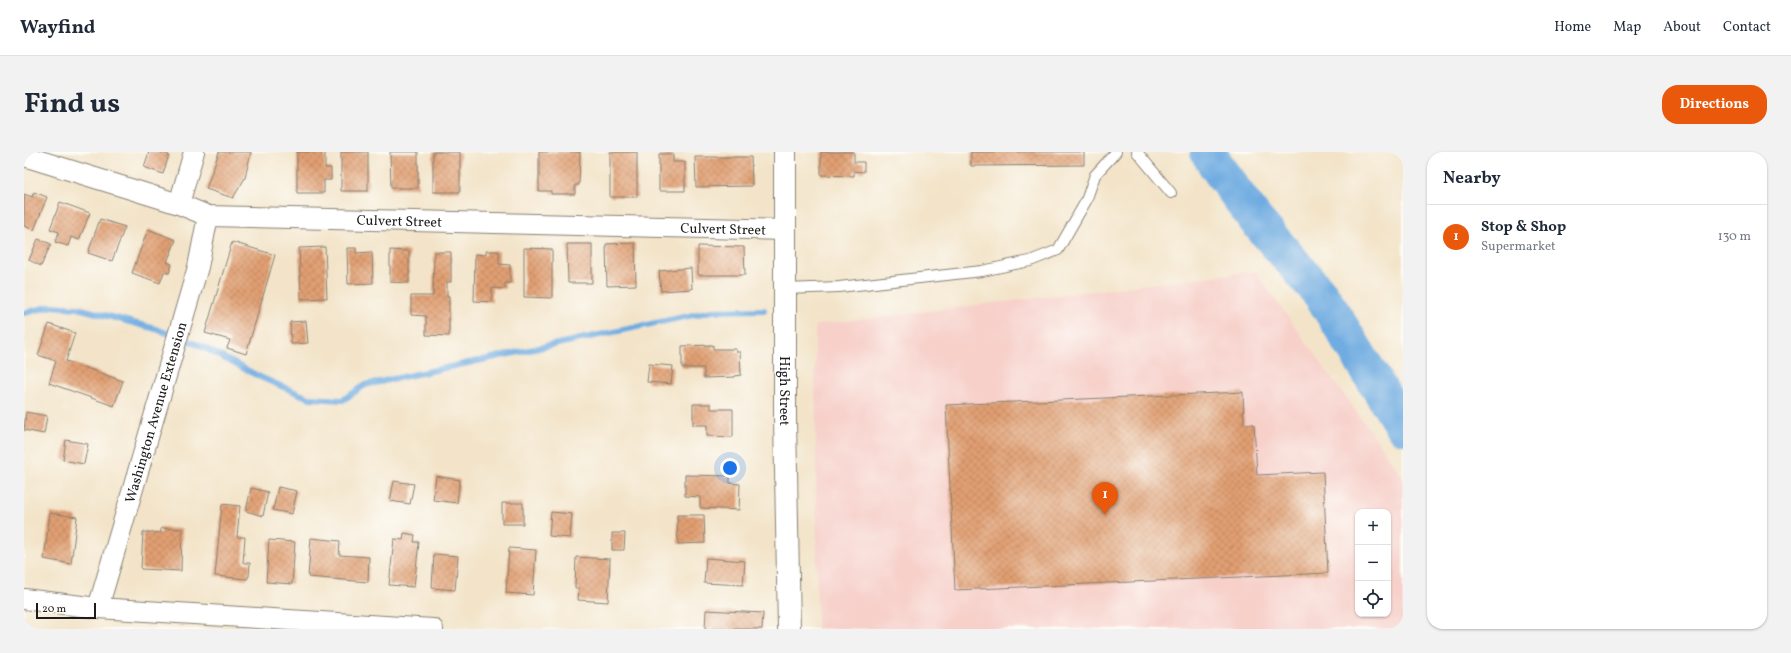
<!DOCTYPE html>
<meta charset="utf-8">
<style>
:root{--surface:#fff;--page:#f2f2f3;--text:#1f2937;--muted:#747a83;--line:#e0e1e3;--accent:#ea580c}
body{margin:0;font-family:Vollkorn,serif;background:var(--page);color:var(--text)}
.controls{position:absolute;right:12px;bottom:12px;display:grid;overflow:hidden;border-radius:8px;box-shadow:0 1px 3px #0004}
.controls button{width:36px;height:36px;display:grid;place-items:center;padding:0;border:0;border-bottom:1px solid var(--line);background:var(--surface);color:var(--text);font:20px sans-serif}
.scale{position:absolute;left:12px;bottom:10px;width:60px;box-sizing:border-box;padding-left:4px;border:2px solid #1c1c1c;border-top:0;font-size:11px;line-height:14px;white-space:nowrap;color:#1c1c1c;-webkit-text-stroke:3px #fdfcf7;paint-order:stroke}
.you{position:absolute;left:706px;top:316px;width:14px;height:14px;margin:-10px;border:3px solid #fff;border-radius:50%;background:#1a73e8;box-shadow:0 0 0 6px #1a73e833}
.badge{display:grid;place-items:center;width:26px;height:26px;border-radius:50%;background:var(--accent);color:#fff;font-size:13px;font-weight:700}
.pin{position:absolute;translate:-50% -33px;filter:drop-shadow(0 1px 2px #0008)}
.pin::after{content:'';position:absolute;top:21px;width:14px;height:12px;background:inherit;clip-path:polygon(0 0,100% 0,50% 100%)}
.list{margin:0;padding:0;list-style:none}
h2{display:flex;justify-content:space-between;align-items:center;height:52px;margin:0;padding:0 16px;font-size:17px}
h2 small{font-size:13px;font-weight:400;color:var(--muted)}
.list li{display:grid;grid-template-columns:26px 1fr auto;gap:12px;align-items:center;box-sizing:border-box;height:64px;padding:0 16px;border-top:1px solid var(--line)}
.list b{display:block;font-size:15px;white-space:nowrap}
.list p{margin:0;font-size:13px;white-space:nowrap;color:var(--muted)}
.list em{font-size:13px;font-style:normal;color:var(--muted)}
.icon{flex:none;width:22px;height:22px;fill:none;stroke:currentColor;stroke-width:2;stroke-linecap:round;stroke-linejoin:round}
.map{position:relative;flex:none;width:1379px;height:477px;overflow:hidden;border-radius:16px}
header{display:flex;align-items:center;gap:24px;box-sizing:border-box;height:56px;padding:0 20px;background:var(--surface);border-bottom:1px solid var(--line)}
header strong{font-size:19px}
nav{display:flex;gap:22px;margin-inline-start:auto;font-size:14px}
.intro{display:flex;align-items:center;justify-content:space-between;box-sizing:border-box;height:96px;padding:0 24px}
h1{margin:0;font-size:28px}
.button{padding:10px 18px;border-radius:16px;background:var(--accent);color:#fff;font-size:14px;font-weight:700}
main{display:flex;gap:24px;padding:0 24px}
aside{flex:1;background:var(--surface);border-radius:16px;box-shadow:0 1px 3px #0004}
.map>svg:first-child{display:block}
.built{fill:#f7d0ca;fill-rule:evenodd}
.lines{fill:none;stroke-linecap:round;stroke-linejoin:round}
.stream{stroke:#6face1;stroke-width:6}
.river{stroke:#6face1;stroke-width:36}
.building{fill:url(#building-cross-hatch)}
.service-casing{stroke:#888072;stroke-width:12}
.minor-casing{stroke:#888072;stroke-width:22}
.tertiary-casing{stroke:#888072;stroke-width:24}
.service{stroke:#fff;stroke-width:10}
.minor{stroke:#fff;stroke-width:20}
.tertiary{stroke:#fff;stroke-width:22}
.labels{text-anchor:middle;stroke-width:3.5;stroke-linejoin:round;paint-order:stroke}
.street-label{font-size:14px;fill:#1c1c1c;stroke:#fdfcf7}
</style>
<header>
<strong>Wayfind</strong>
<nav><a>Home</a><a>Map</a><a>About</a><a>Contact</a></nav>
</header>
<div class="intro"><h1>Find us</h1><a class="button">Directions</a></div>
<main>
<div class="map">
<svg width="1379" height="477" viewBox="0 0 1379 477">
<defs>
<pattern id="building-cross-hatch" width="8" height="8" patternUnits="userSpaceOnUse"><rect width="8" height="8" fill="#e19f72"/><path d="M0 0l8 8M0 8l8-8" fill="none" stroke="#c08862"/></pattern>
</defs>
<rect width="100%" height="100%" fill="#fdfcf7"/>
<filter id="ink" filterUnits="userSpaceOnUse"><feTurbulence type="fractalNoise" baseFrequency=".025" numOctaves="2"/><feDisplacementMap in="SourceGraphic" scale="8" xChannelSelector="R" yChannelSelector="G"/><feConvolveMatrix kernelMatrix="1 2 1 2 8 2 1 2 1" color-interpolation-filters="sRGB"/></filter>
<filter id="wash" filterUnits="userSpaceOnUse"><feTurbulence type="fractalNoise" baseFrequency=".012" numOctaves="4" result="noise"/><feDisplacementMap in="SourceGraphic" scale="16" xChannelSelector="R" yChannelSelector="G"/><feGaussianBlur stdDeviation="0.9" result="paint"/><feColorMatrix in="noise" values="0 0 0 0 0 0 0 0 0 0 0 0 0 0 0 0 0 1.4 0 .05"/><feComposite in="paint" operator="in"/></filter>
<g filter="url(#wash)">
<rect width="100%" height="100%" fill="#f3e4c9"/>
<!-- built -->
<path class="built" d="M 1231,119 L 1379,325 L 1379,477 L 793,477 L 791,173 ZM 1334,360 L 1364,360 L 1364,462 L 1334,462 Z"/>
<g class="lines">
<!-- stream -->
<path class="stream" d="M 0,161 L 28,154 L 54,156 L 132,177 L 175,193 L 236,225 L 285,246 L 319,248 L 341,233 L 688,159 L 740,158"/>
<!-- river -->
<path class="river" d="M 1184,0 L 1193,15 L 1231,67 L 1298,144 L 1379,275"/>
</g>
<g id="blocks">
<!-- building -->
<path class="building" d="M 125,0 L 136,0 L 145,3 L 139,22 L 120,15 Z
M 195,0 L 227,0 L 221,26 L 209,46 L 182,37 Z
M 273,0 L 301,0 L 301,16 L 307,16 L 307,28 L 300,28 L 300,41 L 273,41 Z
M 317,0 L 344,0 L 344,39 L 317,39 Z
M 366,0 L 394,0 L 394,36 L 367,36 Z
M 409,0 L 436,0 L 436,40 L 409,40 Z
M 515,0 L 556,0 L 555,33 L 551,33 L 551,42 L 527,42 L 527,39 L 515,39 Z
M 586,0 L 613,0 L 613,45 L 586,45 Z
M 797,0 L 830,0 L 830,10 L 840,10 L 840,20 L 830,19 L 830,24 L 797,23 Z
M 947,0 L 1060,0 L 1060,13 L 947,14 Z
M 635,2 L 649,2 L 649,10 L 661,10 L 661,39 L 635,39 Z
M 671,5 L 727,5 L 728,34 L 672,35 Z
M 10,40 L 23,45 L 10,78 L 0,74 L 0,42 L 8,45 Z
M 36,50 L 66,61 L 55,88 L 47,85 L 44,94 L 31,90 L 35,80 L 26,77 Z
M 76,67 L 101,75 L 88,109 L 64,101 Z
M 124,77 L 152,88 L 143,110 L 148,112 L 145,121 L 140,120 L 136,131 L 108,121 Z
M 14,87 L 27,92 L 17,114 L 5,108 Z
M 208,90 L 251,103 L 222,202 L 203,196 L 206,188 L 181,181 Z
M 611,91 L 612,133 L 583,134 L 582,92 Z
M 543,92 L 568,92 L 568,131 L 544,131 Z
M 674,94 L 720,95 L 721,123 L 674,123 Z
M 301,95 L 303,146 L 277,147 L 275,96 Z
M 323,96 L 332,96 L 332,101 L 348,100 L 349,131 L 324,132 Z
M 500,96 L 528,97 L 528,146 L 500,145 Z
M 366,98 L 385,99 L 385,131 L 366,130 Z
M 462,99 L 475,99 L 475,112 L 486,113 L 486,131 L 481,131 L 481,137 L 468,136 L 468,150 L 450,149 L 451,102 L 462,103 Z
M 410,100 L 427,100 L 427,130 L 423,130 L 423,144 L 425,144 L 425,184 L 402,183 L 402,164 L 387,163 L 387,144 L 409,144 Z
M 667,116 L 668,137 L 637,139 L 635,119 Z
M 282,169 L 284,191 L 267,192 L 266,170 Z
M 25,172 L 51,181 L 42,209 L 99,229 L 90,254 L 25,231 L 32,209 L 14,203 Z
M 689,193 L 689,197 L 712,197 L 712,200 L 716,200 L 717,223 L 711,224 L 711,225 L 680,226 L 680,216 L 658,216 L 658,194 Z
M 625,212 L 649,214 L 647,232 L 623,230 Z
M 1219,240 L 1220,272 L 1230,272 L 1233,323 L 1299,320 L 1304,421 L 931,438 L 922,253 Z
M 669,252 L 687,252 L 687,257 L 709,257 L 709,285 L 683,284 L 683,273 L 669,273 Z
M 2,260 L 23,264 L 20,282 L 0,278 Z
M 42,288 L 64,292 L 60,312 L 39,308 Z
M 661,323 L 706,324 L 706,331 L 716,332 L 715,358 L 678,356 L 676,355 L 676,345 L 661,344 Z
M 412,324 L 436,328 L 433,351 L 409,348 Z
M 370,329 L 390,332 L 386,352 L 366,349 Z
M 254,335 L 273,339 L 268,362 L 249,358 Z
M 227,336 L 244,340 L 239,364 L 222,359 Z
M 478,351 L 499,351 L 499,372 L 478,372 Z
M 198,352 L 216,354 L 213,385 L 221,385 L 219,411 L 226,411 L 225,424 L 223,427 L 191,424 Z
M 527,360 L 548,362 L 546,386 L 525,384 Z
M 26,361 L 53,365 L 47,412 L 20,407 Z
M 653,363 L 680,363 L 681,391 L 654,392 Z
M 137,376 L 158,377 L 157,419 L 117,417 L 119,380 L 137,381 Z
M 380,381 L 391,383 L 390,390 L 395,390 L 390,435 L 365,433 L 370,387 L 379,388 Z
M 588,381 L 601,381 L 600,398 L 588,398 Z
M 287,386 L 316,389 L 315,403 L 345,405 L 344,430 L 284,425 Z
M 245,388 L 271,390 L 268,432 L 242,430 Z
M 485,396 L 512,398 L 509,443 L 482,441 Z
M 410,402 L 434,404 L 431,438 L 408,436 Z
M 552,405 L 586,407 L 584,450 L 554,448 L 555,436 L 551,436 Z
M 682,406 L 721,409 L 719,433 L 680,431 Z
M 682,458 L 739,461 L 738,477 L 681,477 Z"/>
</g>
</g>
<g filter="url(#ink)">
<use href="#blocks" fill-opacity="0" stroke="#888072" stroke-width="1"/>
<g class="lines">
<defs>
<path id="service" d="M 1113,0 L 1147,41
M 761,137 L 815,135 L 958,119 L 1006,109 L 1034,98 L 1062,49 L 1071,23 L 1092,0"/>
<g id="minor">
<path id="s1" d="M 0,4 L 155,52 L 184,64 L 761,78"/>
<path d="M 155,52 L 170,0"/>
<path d="M 0,447 L 74,456 L 409,477"/>
<path id="s2" d="M 74,456 L 174,115 L 184,64"/>
</g>
<g id="tertiary">
<path id="s3" d="M 761,0 L 761,267 L 765,477"/>
</g>
</defs>
<!-- service casing -->
<use href="#service" class="service-casing"/>
<!-- minor casing -->
<use href="#minor" class="minor-casing"/>
<!-- tertiary casing -->
<use href="#tertiary" class="tertiary-casing"/>
<!-- service -->
<use href="#service" class="service"/>
<!-- minor -->
<use href="#minor" class="minor"/>
<!-- tertiary -->
<use href="#tertiary" class="tertiary"/>
</g>
</g>
<g class="labels">
<!-- street labels -->
<g class="street-label">
<text dy="5" stroke="none"><textPath href="#s1" startOffset="385">Culvert Street</textPath></text>
<text dy="5" stroke="none"><textPath href="#s1" startOffset="709">Culvert Street</textPath></text>
<text dy="5" stroke="none"><textPath href="#s3" startOffset="239">High Street</textPath></text>
<text dy="5" stroke="none"><textPath href="#s2" startOffset="204">Washington Avenue Extension</textPath></text>
</g>
</g>
</svg>
<div class="controls">
<button>+</button>
<button>−</button>
<button><svg class="icon" aria-label="locate" viewBox="0 0 24 24"><circle cx="12" cy="12" r="6"/><path d="M12 2v4M12 18v4M2 12h4M18 12h4"/></svg></button>
</div>
<div class="scale">20 m</div>
<div class="you"></div>
<div class="pin badge" style="left:1081px;top:363px">1</div>
</div>
<aside>
<h2>Nearby<small></small></h2>
<ul class="list">
<li><span class="badge">1</span><div><b>Stop &amp; Shop</b><p>Supermarket</p></div><em>130 m</em></li>
</ul>
</aside>
</main>
